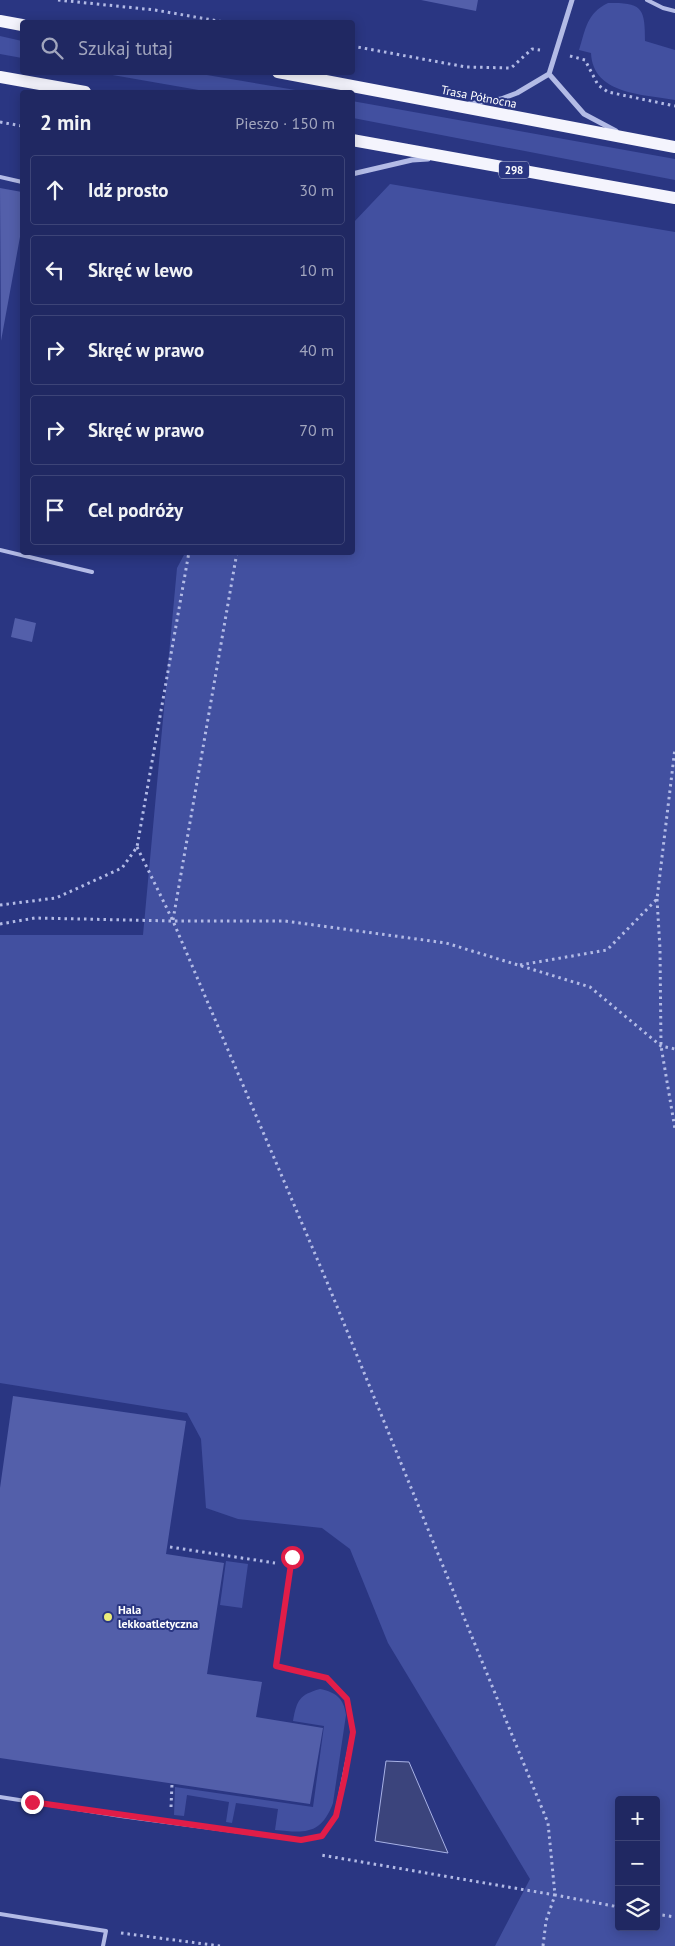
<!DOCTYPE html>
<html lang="pl">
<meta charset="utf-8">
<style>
:root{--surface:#202862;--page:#283068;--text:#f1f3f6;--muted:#a2a6be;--line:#3d4477}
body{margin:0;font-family:"PT Sans",sans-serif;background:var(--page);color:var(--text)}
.controls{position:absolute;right:15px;bottom:15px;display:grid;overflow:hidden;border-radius:5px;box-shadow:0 2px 12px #0003}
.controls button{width:45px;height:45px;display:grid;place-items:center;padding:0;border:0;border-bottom:1px solid var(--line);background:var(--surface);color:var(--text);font:25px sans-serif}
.stop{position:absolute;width:15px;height:15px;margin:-11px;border:4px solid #e11d48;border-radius:50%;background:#fff}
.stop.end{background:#e11d48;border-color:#fff;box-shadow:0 1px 5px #0008}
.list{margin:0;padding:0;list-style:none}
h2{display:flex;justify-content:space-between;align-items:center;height:65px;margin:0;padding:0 20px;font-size:21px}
h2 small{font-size:16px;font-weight:400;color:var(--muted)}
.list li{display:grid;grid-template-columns:32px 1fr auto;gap:15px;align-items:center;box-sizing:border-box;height:70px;margin:0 10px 10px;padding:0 10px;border:1px solid var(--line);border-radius:5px}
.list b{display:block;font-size:19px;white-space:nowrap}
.list em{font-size:16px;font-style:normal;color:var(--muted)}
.icon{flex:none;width:28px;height:28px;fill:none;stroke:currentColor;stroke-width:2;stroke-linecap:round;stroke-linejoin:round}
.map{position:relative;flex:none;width:675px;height:1946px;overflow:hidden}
.search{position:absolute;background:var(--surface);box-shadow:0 2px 12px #0003;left:20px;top:20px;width:335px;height:55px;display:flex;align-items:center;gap:12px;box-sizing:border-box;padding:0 18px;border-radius:5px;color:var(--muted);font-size:19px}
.panel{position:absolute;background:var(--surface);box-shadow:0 2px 12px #0003;left:20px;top:90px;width:335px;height:465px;border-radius:5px}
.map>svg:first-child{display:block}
.green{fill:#4250a0;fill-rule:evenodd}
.water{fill:#3b447c;stroke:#a8b2e6}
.building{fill:#535faa}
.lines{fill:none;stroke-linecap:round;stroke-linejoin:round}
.path{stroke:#b3bbe6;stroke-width:3;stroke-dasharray:2.5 4;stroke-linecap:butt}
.lane{stroke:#b3bbe6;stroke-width:4}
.street{stroke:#b3bbe6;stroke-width:5}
.primary{stroke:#f4f4fd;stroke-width:12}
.route{stroke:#e11d48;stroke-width:6}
.poi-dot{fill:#ebec7b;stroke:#2a3682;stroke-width:2}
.labels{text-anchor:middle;stroke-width:4;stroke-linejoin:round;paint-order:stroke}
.shield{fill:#2a3682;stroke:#bfc3da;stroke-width:1}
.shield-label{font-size:11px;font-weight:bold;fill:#fff}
.street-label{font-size:12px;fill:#fff;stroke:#2a3682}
.poi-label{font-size:12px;font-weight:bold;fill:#fff;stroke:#2a3682;text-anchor:start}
</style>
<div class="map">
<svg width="675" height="1946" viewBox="0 0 675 1946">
<rect width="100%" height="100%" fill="#2a3682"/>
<!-- green -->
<path class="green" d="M 608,3 C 643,2 645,9 645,41 L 675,50 L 675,100 C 643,94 593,95 591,53 L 579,50 C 586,29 586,14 608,3 Z
M 0,36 L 22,41 L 22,58 L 0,54 Z
M 101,73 L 195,73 L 307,92 L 210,92 Z
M 352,101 L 675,159 L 675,180 L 353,118 Z
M 390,184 L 675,232 L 675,1946 L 495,1946 L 530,1879 L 388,1643 L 350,1549 L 322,1528 L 238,1519 L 206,1508 L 201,1439 L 187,1413 L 0,1383 L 0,935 L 143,935 L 177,568 L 185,553 L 352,552 L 353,223 ZM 619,1800 L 656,1800 L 656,1927 L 619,1927 Z
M 226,1561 L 248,1564 L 242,1608 L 220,1605 Z
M 320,1689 C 335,1692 344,1698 346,1715 L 333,1803 C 321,1835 305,1833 275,1830 L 278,1809 L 236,1803 L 232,1823 L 226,1822 L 229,1802 L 187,1795 L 184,1816 L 174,1815 L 175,1787 L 313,1807 L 324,1726 L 293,1721 C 297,1700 299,1695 320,1689 Z"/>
<!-- water -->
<path class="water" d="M 386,1761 L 409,1762 L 448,1853 L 375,1841 Z"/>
<!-- building -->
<path class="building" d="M 421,0 L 478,0 L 476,11 Z
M 0,188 L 22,192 L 22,226 L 1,341 Z
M 15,618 L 36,623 L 32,642 L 11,637 Z
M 13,1396 L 186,1421 L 166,1554 L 224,1563 L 207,1674 L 262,1682 L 256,1717 L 323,1728 L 310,1804 L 0,1758 L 0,1488 Z"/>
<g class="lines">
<!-- path -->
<path class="path" d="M 58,0 L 155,10 L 224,22
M 352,46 L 466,67 L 511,68 L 532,49 L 540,50
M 570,56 L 585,60 L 598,85 L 608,92 L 675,106
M 0,122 L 22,126
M 137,847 L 173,921 L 327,1282 L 548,1823 L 555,1895 L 321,1855
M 657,899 L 660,949 L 661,1046 L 675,1129
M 0,905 L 56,898 L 122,868 L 137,847 L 189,552
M 173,920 L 237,552
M 0,924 L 35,918 L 173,921 L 285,921 L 446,943 L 590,987 L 661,1046 L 675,1049
M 520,965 L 607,950 L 657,899 L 675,748
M 170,1547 L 275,1563
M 171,1807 L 172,1784
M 656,1914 L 675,1917
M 121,1933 L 220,1946
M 543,1946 L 546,1921 L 555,1895 L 619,1907"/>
<!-- lane -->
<path class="lane" d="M 647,0 L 663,8 L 675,11
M 0,177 L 22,182
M 0,550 L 92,572
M 0,1797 L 121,1816 L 301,1840 L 322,1836 L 336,1816 L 353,1732 L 347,1699 L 327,1678 L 276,1666 L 292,1557
M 0,1914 L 106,1931 L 103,1946"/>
<!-- street -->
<path class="street" d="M 549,74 L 584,114 L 616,131
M 469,104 L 501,99 L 517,93 L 549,74 L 572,0
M 352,174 L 412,160 L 428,159"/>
<!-- primary -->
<path class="primary" d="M 0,21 L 22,25
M 278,72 L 675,147
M 0,77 L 85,92
M 352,140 L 675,198"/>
</g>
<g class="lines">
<!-- route -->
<path class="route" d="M 32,1802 L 301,1840 L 322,1836 L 336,1816 L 345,1776 L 353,1732 L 347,1699 L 327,1678 L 276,1666 L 292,1557"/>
</g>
<!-- markers -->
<circle class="poi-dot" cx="108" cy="1617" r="5"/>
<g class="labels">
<!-- shield labels -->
<rect class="shield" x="499" y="161.5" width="30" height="17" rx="4"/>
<g class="shield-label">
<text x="514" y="174">298</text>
</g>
<!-- street labels -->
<g class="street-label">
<text transform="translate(479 97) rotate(11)" y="4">Trasa Północna</text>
</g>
<!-- poi labels -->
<g class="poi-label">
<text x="118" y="1614">Hala<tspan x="118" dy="14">lekkoatletyczna</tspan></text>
</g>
</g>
</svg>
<div class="controls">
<button>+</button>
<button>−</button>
<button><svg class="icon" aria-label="layers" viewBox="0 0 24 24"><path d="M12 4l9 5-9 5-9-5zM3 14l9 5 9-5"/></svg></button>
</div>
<div class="stop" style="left:292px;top:1557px"></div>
<div class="stop end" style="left:32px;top:1802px"></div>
<div class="search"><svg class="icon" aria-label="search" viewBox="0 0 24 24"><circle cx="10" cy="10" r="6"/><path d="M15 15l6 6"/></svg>Szukaj tutaj</div>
<section class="panel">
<h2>2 min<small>Pieszo · 150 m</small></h2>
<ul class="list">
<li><svg class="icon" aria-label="ahead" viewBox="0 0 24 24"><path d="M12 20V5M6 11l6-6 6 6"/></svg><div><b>Idź prosto</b></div><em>30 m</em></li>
<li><svg class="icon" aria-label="left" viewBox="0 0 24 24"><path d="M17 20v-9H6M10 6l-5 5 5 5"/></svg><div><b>Skręć w lewo</b></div><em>10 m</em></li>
<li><svg class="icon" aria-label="right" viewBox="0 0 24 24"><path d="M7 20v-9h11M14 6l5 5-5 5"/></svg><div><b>Skręć w prawo</b></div><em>40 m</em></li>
<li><svg class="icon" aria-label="right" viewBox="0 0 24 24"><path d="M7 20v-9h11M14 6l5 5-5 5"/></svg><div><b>Skręć w prawo</b></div><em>70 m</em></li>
<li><svg class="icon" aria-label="arrive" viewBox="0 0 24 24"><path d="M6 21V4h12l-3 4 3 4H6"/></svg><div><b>Cel podróży</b></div></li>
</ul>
</section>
</div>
